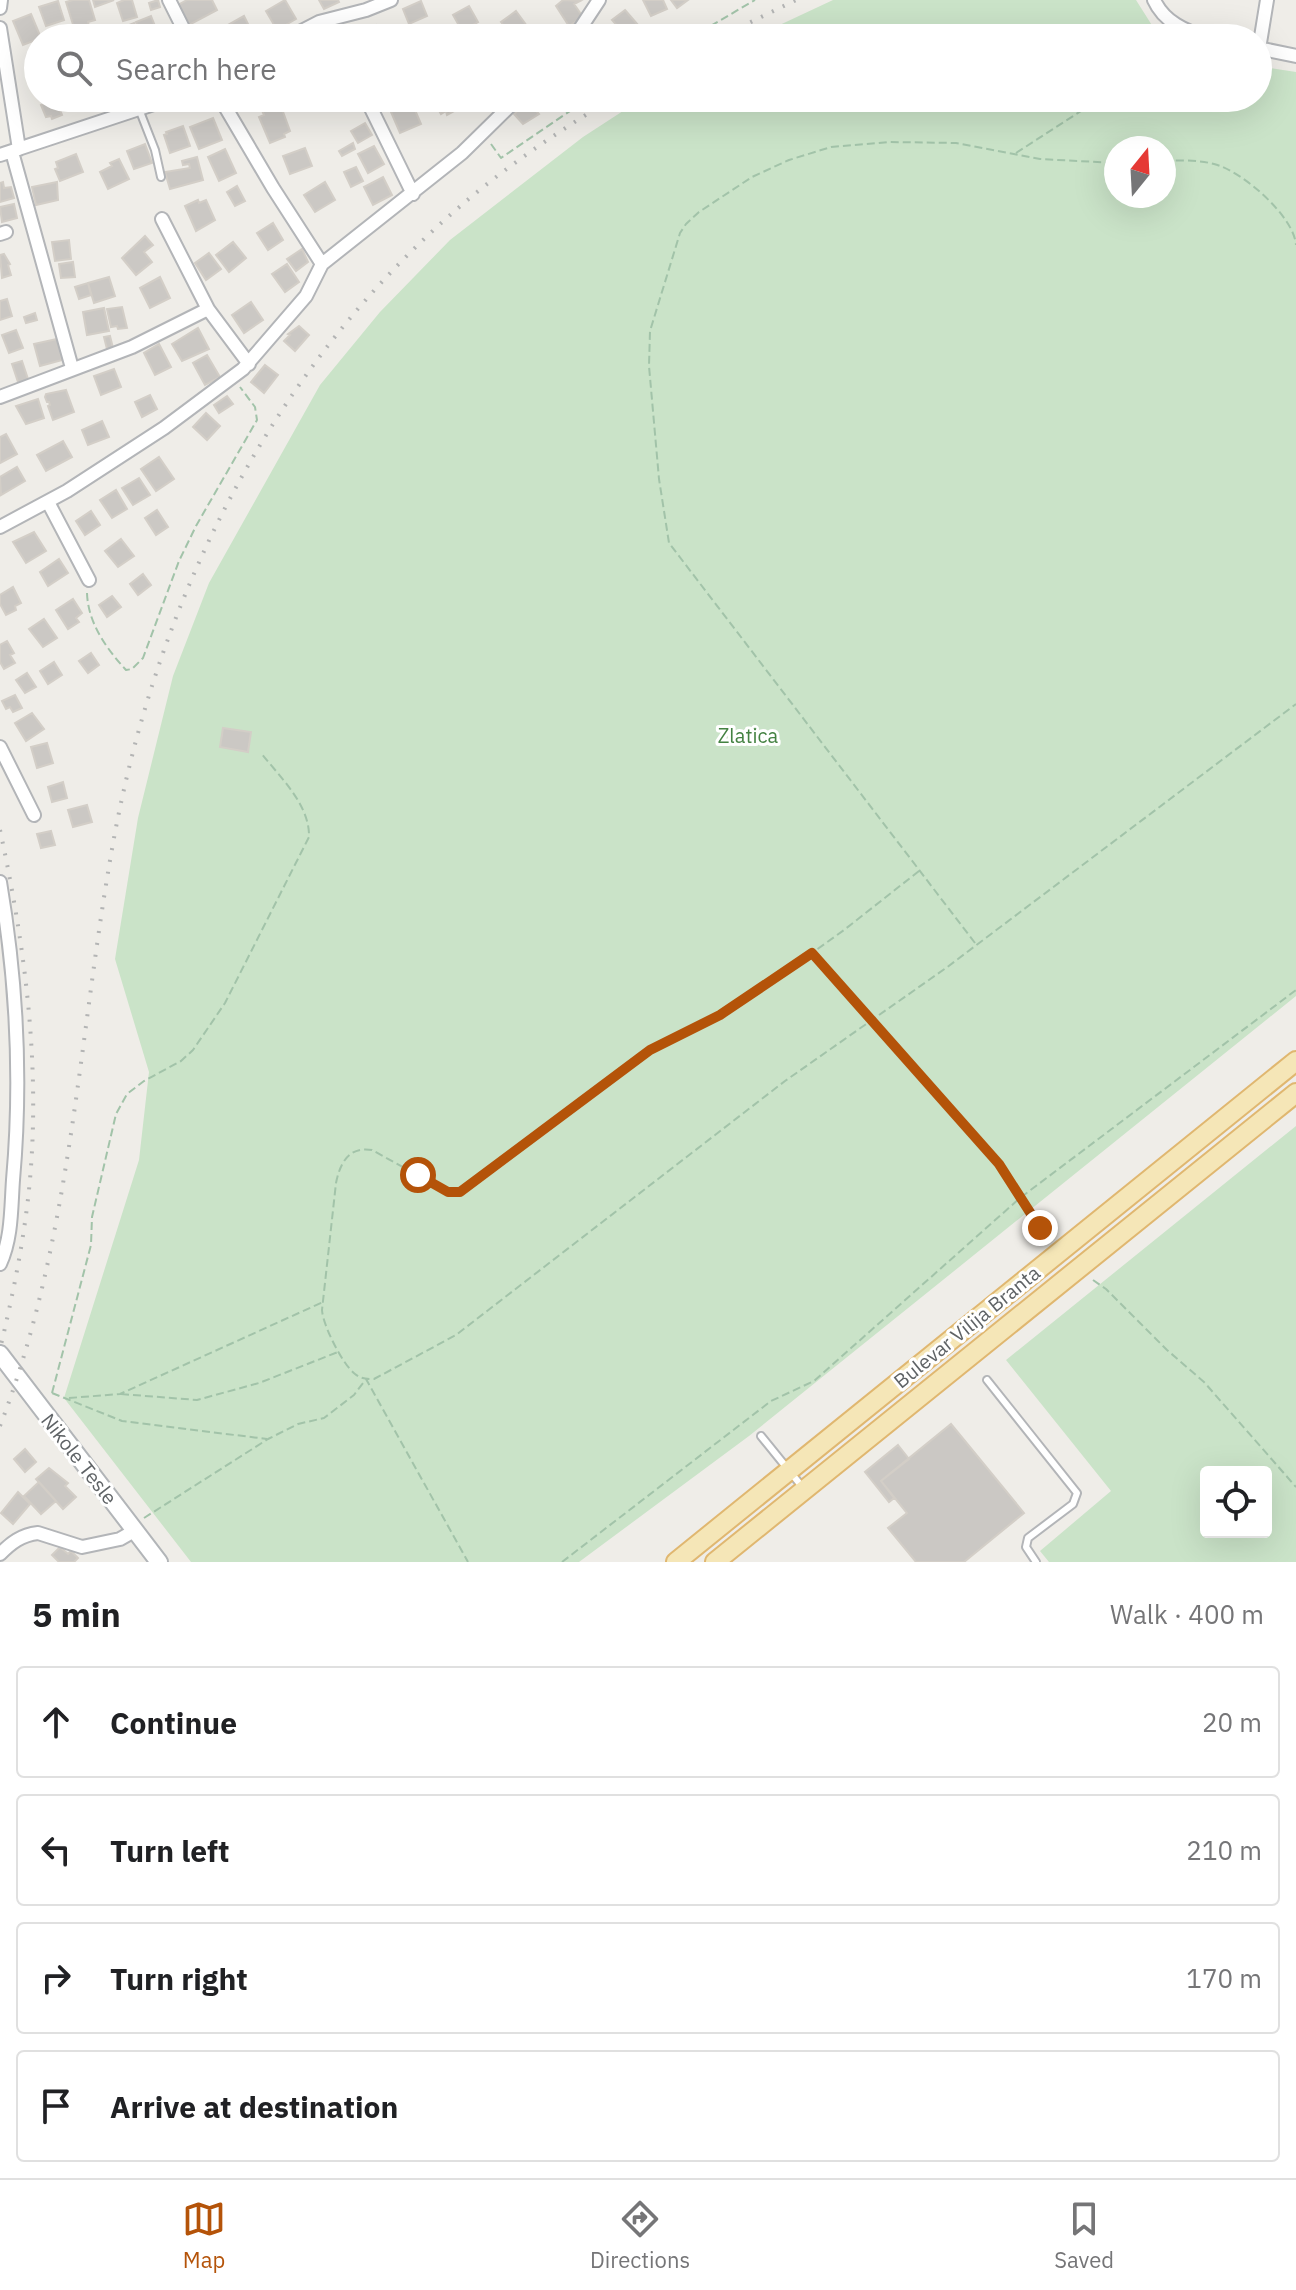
<!DOCTYPE html>
<meta charset="utf-8">
<style>
:root{--surface:#fff;--page:#f6f6f6;--text:#202124;--muted:#757577;--line:#e0e0e0;--accent:#b45309}
body{margin:0;font-family:"IBM Plex Sans",sans-serif;background:var(--page);color:var(--text)}
.controls{position:absolute;right:24px;bottom:24px;display:grid;overflow:hidden;border-radius:8px;box-shadow:0 8px 32px #0002}
.controls button{width:72px;height:72px;display:grid;place-items:center;padding:0;border:0;border-bottom:2px solid var(--line);background:var(--surface);color:var(--text);font:40px sans-serif}
.compass{position:absolute;left:1104px;top:136px;width:72px;height:72px;border-radius:50%;background:var(--surface);box-shadow:0 8px 32px #0002;rotate:18deg}
.stop{position:absolute;width:24px;height:24px;margin:-18px;border:6px solid #b45309;border-radius:50%;background:#fff}
.stop.end{background:#b45309;border-color:#fff;box-shadow:0 2px 8px #0008}
.list{margin:0;padding:0;list-style:none}
h2{display:flex;justify-content:space-between;align-items:center;height:104px;margin:0;padding:0 32px;font-size:34px}
h2 small{font-size:26px;font-weight:400;color:var(--muted)}
.list li{display:grid;grid-template-columns:52px 1fr auto;gap:24px;align-items:center;box-sizing:border-box;height:112px;margin:0 16px 16px;padding:0 16px;border:2px solid var(--line);border-radius:8px}
.list b{display:block;font-size:30px;white-space:nowrap}
.list em{font-size:26px;font-style:normal;color:var(--muted)}
.icon{flex:none;width:44px;height:44px;fill:none;stroke:currentColor;stroke-width:2;stroke-linecap:round;stroke-linejoin:round}
.map{position:relative;flex:none;width:1296px;height:1562px;overflow:hidden}
.search{position:absolute;background:var(--surface);box-shadow:0 8px 32px #0002;left:24px;right:24px;top:24px;height:88px;display:flex;align-items:center;gap:20px;box-sizing:border-box;padding:0 28px;border-radius:44px;color:var(--muted);font-size:30px}
.sheet{height:616px;background:var(--surface)}
nav{display:flex;justify-content:space-around;align-items:center;box-sizing:border-box;height:112px;border-top:2px solid var(--line);background:var(--surface);font-size:22px;color:var(--muted)}
nav a{display:grid;justify-items:center;gap:4px}
nav .on{color:var(--accent)}
.map>svg:first-child{display:block}
.green{fill:#cae3c8;fill-rule:evenodd}
.building{fill:#cbc8c4;stroke:#d3cec7;stroke-width:2}
.lines{fill:none;stroke-linecap:round;stroke-linejoin:round}
.lane-casing{stroke:#b3b5b8;stroke-width:10}
.street-casing{stroke:#b3b5b8;stroke-width:16}
.secondary-casing{stroke:#b2b5b8;stroke-width:20}
.primary-casing{stroke:#e0b770;stroke-width:22}
.path{stroke:#a2c3a9;stroke-width:2;stroke-dasharray:8 4;stroke-linecap:butt}
.lane{stroke:#fff;stroke-width:6}
.street{stroke:#fff;stroke-width:12}
.secondary{stroke:#fff;stroke-width:16}
.primary{stroke:#f5e6b7;stroke-width:18}
.rail{stroke:#b3b4b4;stroke-width:4;stroke-dasharray:2 10;stroke-linecap:butt}
.route{stroke:#b45309;stroke-width:10}
.labels{text-anchor:middle;stroke-width:6;stroke-linejoin:round;paint-order:stroke}
.park-label{font-size:20px;fill:#448242;stroke:#fff}
.street-label{font-size:20px;fill:#5f6366;stroke:#fff}
</style>
<div class="map">
<svg width="1296" height="1562" viewBox="0 0 1296 1562">
<rect width="100%" height="100%" fill="#efede8"/>
<!-- green -->
<path class="green" d="M 833,0 L 1136,0 L 1160,38 L 752,38 Z
M 1258,66 L 1296,72 L 1296,996 L 749,1436 L 579,1562 L 191,1562 L 64,1398 L 139,1160 L 149,1072 L 115,959 L 138,818 L 173,676 L 209,583 L 320,385 L 380,312 L 450,240 L 583,137 L 643,98 L 1258,98 ZM 1116,148 L 1164,148 L 1164,196 L 1116,196 Z
M 1296,1126 L 1296,1562 L 1049,1562 L 1040,1551 L 1111,1491 L 1006,1360 ZM 1266,1472 L 1266,1532 L 1206,1532 L 1206,1472 Z"/>
<!-- building -->
<path class="building" d="M 73,0 L 89,0 L 95,20 L 88,22 L 89,26 L 75,31 L 66,2 Z
M 93,0 L 114,0 L 95,7 Z
M 124,0 L 132,0 L 137,17 L 123,21 L 117,3 Z
M 158,0 L 160,7 L 151,10 L 149,3 Z
M 187,0 L 212,0 L 217,10 L 189,25 L 178,5 Z
M 285,0 L 296,19 L 277,30 L 266,11 Z
M 319,0 L 338,0 L 339,2 L 324,9 Z
M 563,0 L 580,1 L 574,4 L 583,17 L 569,26 L 556,6 Z
M 643,0 L 663,0 L 667,9 L 651,16 Z
M 671,0 L 688,0 L 677,8 Z
M 58,1 L 64,20 L 46,26 L 39,7 Z
M 421,1 L 427,16 L 409,24 L 403,9 Z
M 469,6 L 478,22 L 462,31 L 453,15 Z
M 625,10 L 638,25 L 626,36 L 612,20 Z
M 516,11 L 527,26 L 513,37 L 501,22 Z
M 31,14 L 41,38 L 23,45 L 13,21 Z
M 151,16 L 157,31 L 142,37 L 136,22 Z
M 244,16 L 253,34 L 245,38 L 235,38 L 228,25 Z
M 134,23 L 139,38 L 114,38 L 111,32 Z
M 376,25 L 382,36 L 364,38 L 361,32 Z
M 210,27 L 216,38 L 196,38 L 195,34 Z
M 603,27 L 611,38 L 593,38 L 591,35 Z
M 329,98 L 351,98 L 332,106 Z
M 439,98 L 463,98 L 467,104 L 447,115 L 446,111 L 441,114 L 435,103 L 440,100 Z
M 539,98 L 557,98 L 545,105 Z
M 56,99 L 62,115 L 52,119 L 51,116 L 46,117 L 41,105 Z
M 528,102 L 539,114 L 523,124 L 514,114 Z
M 274,103 L 277,111 L 282,109 L 290,131 L 284,134 L 285,137 L 270,143 L 259,117 L 264,115 L 261,108 Z
M 412,103 L 421,124 L 400,133 L 391,112 Z
M 213,118 L 222,140 L 199,149 L 190,127 Z
M 365,123 L 372,135 L 358,143 L 351,131 Z
M 183,126 L 190,146 L 170,153 L 164,135 L 167,134 L 166,132 Z
M 353,143 L 355,149 L 342,156 L 339,151 Z
M 145,144 L 152,163 L 134,169 L 127,151 Z
M 374,146 L 384,164 L 368,173 L 358,154 Z
M 305,148 L 312,166 L 290,174 L 283,156 Z
M 225,149 L 236,173 L 219,181 L 208,157 Z
M 76,154 L 83,172 L 60,181 L 55,169 L 58,168 L 56,162 Z
M 197,157 L 203,180 L 170,189 L 165,172 L 190,168 L 189,164 L 183,165 L 182,161 Z
M 119,159 L 129,179 L 108,189 L 100,172 L 112,166 L 110,163 Z
M 356,167 L 363,181 L 351,187 L 344,172 Z
M 383,177 L 392,195 L 373,205 L 364,187 Z
M 3,182 L 4,188 L 11,187 L 14,198 L 0,202 L 0,183 Z
M 57,182 L 58,200 L 36,205 L 32,187 Z
M 325,182 L 335,200 L 315,212 L 304,195 Z
M 237,186 L 245,201 L 235,206 L 227,192 Z
M 198,200 L 199,203 L 206,200 L 215,220 L 196,231 L 185,206 Z
M 14,204 L 17,218 L 2,222 L 0,207 Z
M 273,223 L 283,240 L 268,250 L 257,233 Z
M 145,236 L 153,245 L 144,252 L 152,262 L 136,275 L 122,258 Z
M 69,240 L 71,259 L 55,261 L 52,242 Z
M 233,242 L 246,258 L 229,272 L 216,255 Z
M 302,249 L 308,262 L 296,271 L 287,259 Z
M 209,253 L 221,269 L 206,280 L 195,263 Z
M 4,254 L 10,264 L 8,265 L 11,275 L 2,278 L 0,255 Z
M 73,262 L 75,277 L 61,278 L 59,264 Z
M 287,264 L 299,282 L 285,292 L 272,274 Z
M 109,277 L 115,296 L 94,303 L 88,283 Z
M 160,277 L 170,298 L 150,308 L 140,288 Z
M 88,283 L 91,295 L 79,299 L 75,287 Z
M 7,299 L 12,316 L 0,320 L 0,301 Z
M 251,302 L 263,320 L 244,333 L 232,315 Z
M 122,307 L 127,328 L 118,329 L 117,326 L 111,327 L 107,309 Z
M 104,308 L 109,331 L 87,335 L 83,312 Z
M 35,313 L 37,320 L 26,323 L 24,317 Z
M 299,326 L 309,335 L 295,351 L 284,341 L 290,335 L 288,334 Z
M 198,328 L 209,349 L 182,361 L 172,344 Z
M 16,330 L 23,348 L 9,353 L 2,335 Z
M 110,336 L 113,348 L 107,349 L 104,337 Z
M 57,339 L 62,360 L 40,366 L 34,344 Z
M 159,344 L 171,367 L 155,375 L 144,353 Z
M 207,355 L 220,377 L 205,385 L 193,363 Z
M 22,361 L 29,382 L 19,385 L 12,364 Z
M 265,365 L 278,375 L 264,393 L 251,382 Z
M 114,369 L 121,387 L 101,395 L 94,376 Z
M 66,390 L 74,412 L 53,420 L 48,406 L 50,405 L 49,402 L 47,402 L 45,397 L 46,394 Z
M 150,395 L 157,409 L 142,417 L 135,402 Z
M 227,396 L 233,404 L 219,413 L 214,405 Z
M 38,399 L 44,418 L 26,424 L 16,406 Z
M 206,413 L 220,426 L 207,440 L 193,427 Z
M 102,421 L 109,437 L 88,445 L 82,430 Z
M 6,434 L 17,454 L 0,463 L 0,437 Z
M 63,441 L 72,457 L 46,471 L 37,455 Z
M 159,457 L 174,479 L 156,491 L 141,469 Z
M 17,467 L 25,481 L 1,495 L 0,477 Z
M 139,478 L 150,495 L 133,505 L 122,488 Z
M 116,490 L 127,509 L 112,518 L 100,500 Z
M 157,510 L 168,527 L 156,535 L 145,518 Z
M 91,511 L 100,525 L 85,535 L 76,521 Z
M 34,532 L 46,551 L 26,563 L 13,542 Z
M 121,539 L 134,556 L 118,567 L 105,551 Z
M 59,559 L 68,573 L 48,586 L 40,572 Z
M 143,574 L 151,585 L 138,595 L 130,584 Z
M 13,587 L 21,603 L 15,606 L 16,610 L 6,615 L 0,604 L 0,595 Z
M 112,596 L 121,607 L 107,617 L 99,605 Z
M 73,599 L 82,613 L 76,618 L 79,622 L 68,629 L 56,610 Z
M 44,619 L 57,638 L 43,647 L 29,629 Z
M 7,641 L 14,653 L 10,655 L 15,663 L 4,669 L 0,662 L 0,645 Z
M 91,653 L 99,665 L 88,673 L 79,661 Z
M 54,662 L 62,675 L 48,684 L 40,671 Z
M 27,673 L 36,687 L 25,693 L 16,680 Z
M 15,695 L 22,708 L 13,712 L 10,707 L 6,709 L 2,701 Z
M 32,713 L 44,729 L 26,741 L 15,723 Z
M 223,728 L 251,732 L 248,752 L 220,747 Z
M 47,743 L 53,763 L 37,768 L 31,747 Z
M 63,782 L 67,798 L 52,802 L 48,787 Z
M 87,805 L 92,822 L 73,827 L 68,810 Z
M 51,831 L 55,845 L 41,848 L 37,834 Z
M 951,1424 L 1024,1513 L 964,1562 L 916,1562 L 888,1528 L 907,1513 L 881,1481 Z
M 898,1445 L 909,1459 L 881,1481 L 894,1498 L 889,1502 L 865,1472 Z
M 25,1449 L 36,1462 L 25,1472 L 14,1459 Z
M 49,1468 L 68,1483 L 65,1486 L 76,1497 L 63,1509 L 36,1479 Z
M 39,1482 L 56,1501 L 41,1514 L 24,1496 Z
M 18,1492 L 30,1504 L 13,1524 L 1,1513 Z
M 60,1547 L 68,1554 L 71,1551 L 78,1558 L 74,1562 L 59,1562 L 52,1555 Z"/>
<g class="lines">
<defs>
<path id="lane" d="M 139,109 L 155,150 L 161,177
M 987,1380 L 1077,1493 L 1073,1504 L 1028,1538 L 1026,1547 L 1036,1562
M 761,1436 L 804,1489"/>
<path id="street" d="M 169,0 L 188,38
M 1154,0 C 1164,22 1185,31 1207,38
M 0,8 L 1,0
M 0,28 L 19,149
M 288,38 L 319,22 L 366,10 L 391,0
M 574,38 L 599,0
M 1258,48 L 1296,56
M 1259,49 L 1267,0
M 220,98 L 273,188 L 322,264
M 366,98 L 413,194
M 12,152 L 72,368
M 0,155 L 172,98
M 162,219 L 208,309 L 249,364
M 0,234 L 6,232
M 0,397 L 132,347 L 208,309
M 48,502 L 89,580
M 0,527 L 67,491 L 164,428 L 243,369 L 306,296 L 322,264 L 462,153 L 518,98
M 0,747 L 34,815
M 0,882 C 17,982 22,1079 13,1180 C 11,1208 12,1238 0,1264
M 0,1554 C 11,1543 21,1535 38,1533 L 82,1547 L 120,1539 L 134,1531"/>
<path id="secondary" d="M 0,1354 L 159,1562"/>
<path id="primary" d="M 676,1562 L 1296,1061
M 715,1562 L 1296,1093"/>
</defs>
<!-- lane casing -->
<use href="#lane" class="lane-casing"/>
<!-- street casing -->
<use href="#street" class="street-casing"/>
<!-- secondary casing -->
<use href="#secondary" class="secondary-casing"/>
<!-- primary casing -->
<use href="#primary" class="primary-casing"/>
<!-- path -->
<path class="path" d="M 690,38 L 755,0
M 491,144 L 501,158 L 589,98
M 1016,153 L 1101,98
M 1164,161 C 1180,160 1199,160 1214,164 C 1242,171 1294,216 1296,245
M 87,593 C 88,623 106,648 126,670 L 132,669 L 143,658 L 179,561 L 196,526 L 257,420 L 255,407 L 240,387
M 919,871 L 844,930 L 780,976 L 720,1015 L 650,1050 L 460,1192 L 448,1192 L 372,1150 C 349,1146 340,1163 336,1183 L 322,1310 C 323,1326 343,1365 355,1374 C 361,1379 367,1379 374,1379 L 456,1335 L 785,1081 L 946,968 L 1296,704
M 975,943 L 669,543 L 659,479 L 649,366 L 650,331 L 680,233 L 686,224 L 699,212 L 752,177 L 789,160 L 831,147 L 890,142 L 956,143 L 1040,159 L 1116,163
M 813,954 L 999,1164 L 1029,1213 L 1052,1239
M 1093,1280 L 1106,1289 L 1167,1350 L 1204,1382 L 1296,1487
M 52,1393 L 91,1245 L 92,1217 L 116,1114 L 127,1094 L 144,1081 L 181,1061 L 193,1050 L 225,1003 L 309,837 C 310,805 280,777 261,753
M 52,1393 L 122,1421 L 267,1439
M 121,1394 L 197,1400 L 259,1383 L 338,1352
M 69,1398 L 120,1394 L 323,1302
M 144,1518 L 268,1439 L 298,1424 L 324,1418 L 354,1395 L 366,1379 L 468,1562
M 562,1562 L 771,1401 L 814,1381 L 1020,1198 L 1296,990"/>
<!-- lane -->
<use href="#lane" class="lane"/>
<!-- street -->
<use href="#street" class="street"/>
<!-- secondary -->
<use href="#secondary" class="secondary"/>
<!-- primary -->
<use href="#primary" class="primary"/>
<!-- rail -->
<path class="rail" d="M 718,38 L 796,0
M 0,830 C 26,951 42,1076 28,1199 C 22,1250 12,1299 0,1349
M 0,1426 C 71,1242 78,1042 112,849 C 155,605 268,373 457,209 C 505,167 559,131 613,98"/>
</g>
<g class="lines">
<!-- route -->
<path class="route" d="M 418,1175 L 448,1192 L 460,1192 L 650,1050 L 720,1015 L 812,953 L 999,1164 L 1040,1228"/>
</g>
<g class="labels">
<!-- park labels -->
<g class="park-label">
<text x="748" y="743">Zlatica</text>
</g>
<!-- street labels -->
<g class="street-label">
<text transform="translate(967 1327) rotate(-39)" y="7">Bulevar Vilija Branta</text>
<text transform="translate(79 1459) rotate(52)" y="7">Nikole Tesle</text>
</g>
</g>
</svg>
<div class="controls">
<button><svg class="icon" aria-label="locate" viewBox="0 0 24 24"><circle cx="12" cy="12" r="6"/><path d="M12 2v4M12 18v4M2 12h4M18 12h4"/></svg></button>
</div>
<svg class="compass" viewBox="-18 -18 36 36"><path d="M0-13l5 13h-10z" fill="#e53935"/><path d="M0 13l5-13h-10z" fill="#757577"/></svg>
<div class="stop" style="left:418px;top:1175px"></div>
<div class="stop end" style="left:1040px;top:1228px"></div>
<div class="search"><svg class="icon" aria-label="search" viewBox="0 0 24 24"><circle cx="10" cy="10" r="6"/><path d="M15 15l6 6"/></svg>Search here</div>
</div>
<section class="sheet">
<h2>5 min<small>Walk · 400 m</small></h2>
<ul class="list">
<li><svg class="icon" aria-label="ahead" viewBox="0 0 24 24"><path d="M12 20V5M6 11l6-6 6 6"/></svg><div><b>Continue</b></div><em>20 m</em></li>
<li><svg class="icon" aria-label="left" viewBox="0 0 24 24"><path d="M17 20v-9H6M10 6l-5 5 5 5"/></svg><div><b>Turn left</b></div><em>210 m</em></li>
<li><svg class="icon" aria-label="right" viewBox="0 0 24 24"><path d="M7 20v-9h11M14 6l5 5-5 5"/></svg><div><b>Turn right</b></div><em>170 m</em></li>
<li><svg class="icon" aria-label="arrive" viewBox="0 0 24 24"><path d="M6 21V4h12l-3 4 3 4H6"/></svg><div><b>Arrive at destination</b></div></li>
</ul>
</section>
<nav>
<a class="on"><svg class="icon" aria-label="map" viewBox="0 0 24 24"><path d="M3 6l6-2 6 2 6-2v14l-6 2-6-2-6 2zM9 4v14M15 6v14"/></svg>Map</a>
<a><svg class="icon" aria-label="directions" viewBox="0 0 24 24"><path d="M12 3l9 9-9 9-9-9zM9 14v-3h6M13 9l2 2-2 2"/></svg>Directions</a>
<a><svg class="icon" aria-label="saved" viewBox="0 0 24 24"><path d="M7 4h10v16l-5-4-5 4z"/></svg>Saved</a>
</nav>
